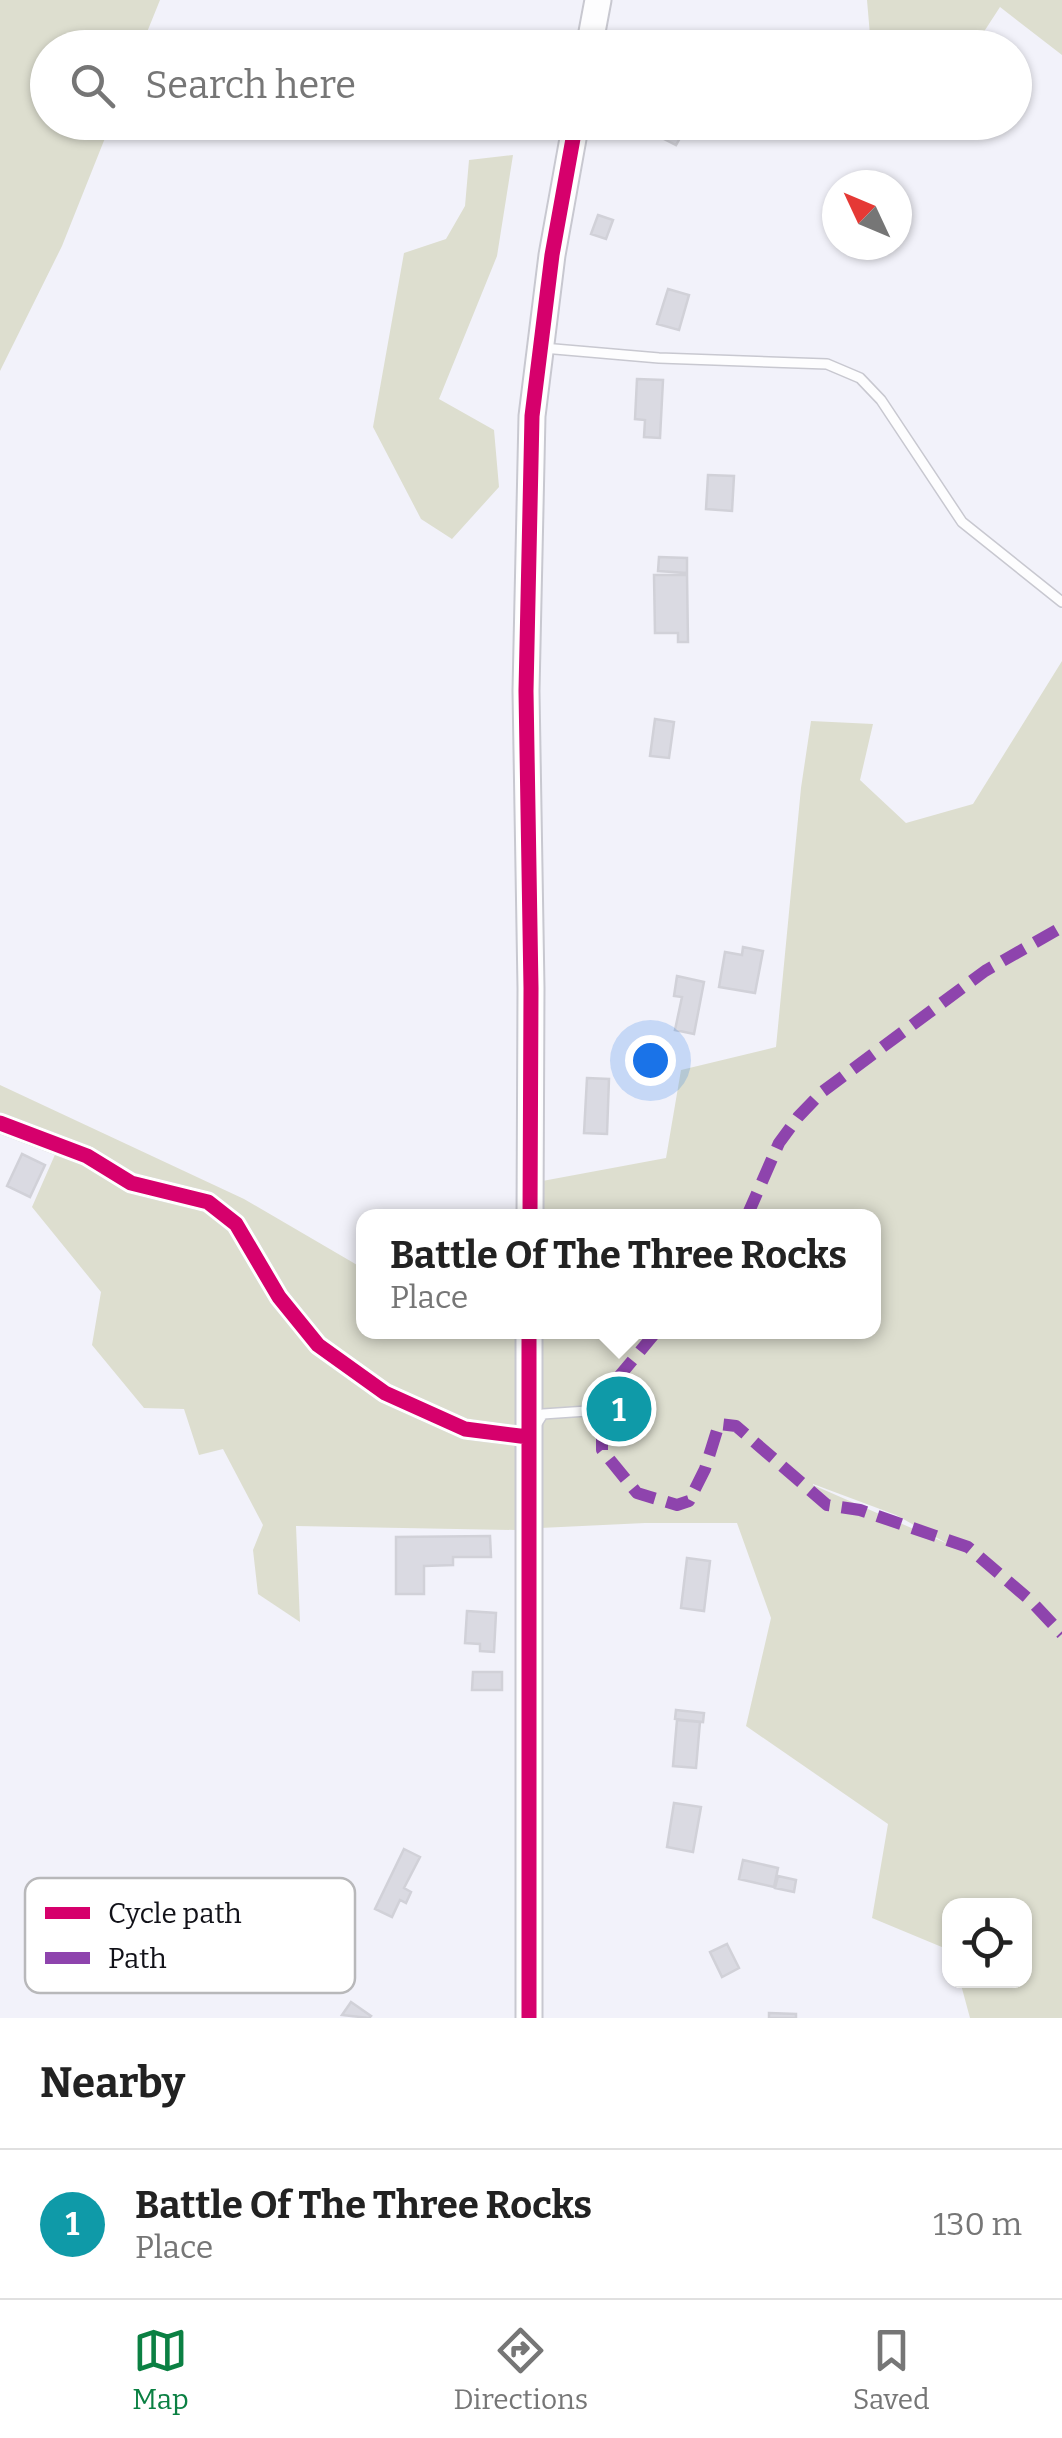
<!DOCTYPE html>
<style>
:root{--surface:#fff;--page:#f6f6f6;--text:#222;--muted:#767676;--line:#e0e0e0;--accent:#0b8043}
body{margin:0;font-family:Bitter,serif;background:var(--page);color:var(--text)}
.controls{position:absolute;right:30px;bottom:30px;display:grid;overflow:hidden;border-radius:20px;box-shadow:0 2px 8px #0004}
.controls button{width:90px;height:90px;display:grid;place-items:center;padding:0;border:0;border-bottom:2px solid var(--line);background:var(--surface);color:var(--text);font:50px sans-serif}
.compass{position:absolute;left:822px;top:170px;width:90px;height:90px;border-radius:50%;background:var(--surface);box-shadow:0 2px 8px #0004;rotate:314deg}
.you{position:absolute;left:650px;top:1060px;width:35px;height:35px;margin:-25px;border:8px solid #fff;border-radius:50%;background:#1a73e8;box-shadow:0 0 0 15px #1a73e833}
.badge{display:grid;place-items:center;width:65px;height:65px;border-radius:50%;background:var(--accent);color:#fff;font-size:32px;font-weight:700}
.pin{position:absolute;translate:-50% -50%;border:5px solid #fff;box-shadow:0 2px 10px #0006}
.popup{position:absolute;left:356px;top:1209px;width:525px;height:130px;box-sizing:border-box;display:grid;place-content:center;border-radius:20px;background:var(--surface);filter:drop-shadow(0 2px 8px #0005);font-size:32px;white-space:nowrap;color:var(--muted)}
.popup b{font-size:38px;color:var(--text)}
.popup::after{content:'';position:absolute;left:50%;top:100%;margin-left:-20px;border:20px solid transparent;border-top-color:var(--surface)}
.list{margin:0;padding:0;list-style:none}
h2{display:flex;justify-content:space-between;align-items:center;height:130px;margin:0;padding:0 40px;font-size:42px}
h2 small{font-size:32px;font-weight:400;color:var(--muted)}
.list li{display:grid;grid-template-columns:65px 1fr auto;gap:30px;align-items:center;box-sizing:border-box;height:150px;padding:0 40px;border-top:2px solid var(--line)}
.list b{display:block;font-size:38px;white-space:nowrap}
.list p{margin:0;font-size:32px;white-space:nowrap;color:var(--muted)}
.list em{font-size:32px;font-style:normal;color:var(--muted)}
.icon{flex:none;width:55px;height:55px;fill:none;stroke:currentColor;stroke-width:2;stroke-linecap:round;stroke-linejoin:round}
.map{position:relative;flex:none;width:1062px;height:2018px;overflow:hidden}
.search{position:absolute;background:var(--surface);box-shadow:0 2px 8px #0004;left:30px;right:30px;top:30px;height:110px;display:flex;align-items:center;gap:25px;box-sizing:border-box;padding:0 35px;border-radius:55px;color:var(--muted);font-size:38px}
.sheet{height:280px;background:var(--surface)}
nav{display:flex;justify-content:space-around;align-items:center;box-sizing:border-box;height:140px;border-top:2px solid var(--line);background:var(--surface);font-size:28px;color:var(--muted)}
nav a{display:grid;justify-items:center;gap:5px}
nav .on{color:var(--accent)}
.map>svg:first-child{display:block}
.green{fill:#dddecf;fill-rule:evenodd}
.building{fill:#dadae2;stroke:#d1d1d8;stroke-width:2.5}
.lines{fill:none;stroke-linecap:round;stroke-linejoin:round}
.lane-casing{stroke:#c8c8d0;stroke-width:12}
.street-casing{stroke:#c8c8d0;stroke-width:21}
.secondary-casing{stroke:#c8c8d0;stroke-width:29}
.lane{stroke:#fdfdfe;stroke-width:9}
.street{stroke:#fdfdfe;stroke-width:18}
.secondary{stroke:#fdfdfe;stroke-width:25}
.quiet{stroke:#8e44ad;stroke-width:12;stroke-dasharray:25 12;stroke-linecap:butt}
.cycleway-casing{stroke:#fff;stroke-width:21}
.cycleway{stroke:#d6006c;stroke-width:15}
.key{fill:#fff;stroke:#b8b8ba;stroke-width:2.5}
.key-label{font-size:28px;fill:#111118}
</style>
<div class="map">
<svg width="1062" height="2018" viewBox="0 0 1062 2018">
<rect width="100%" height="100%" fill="#f2f2fa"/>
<!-- green -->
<path class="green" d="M 0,0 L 160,0 L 141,47 L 48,48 L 48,122 L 111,123 L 62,246 L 0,371 Z
M 867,0 L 1062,0 L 1062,55 L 1000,7 L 974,47 L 871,47 Z
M 513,155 L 497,256 L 439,399 L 494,430 L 499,487 L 452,539 L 421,519 L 373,427 L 404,253 L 446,239 L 465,206 L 469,160 Z
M 1062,661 L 1062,2018 L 970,2018 L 960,1981 L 1024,1980 L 1024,1906 L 950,1906 L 949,1950 L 872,1918 L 888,1824 L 746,1726 L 771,1618 L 737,1523 L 645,1523 L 540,1528 L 538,1332 L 874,1332 L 874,1216 L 537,1216 L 537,1182 L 666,1158 L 681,1070 L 776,1047 L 801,788 L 811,721 L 873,724 L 860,780 L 906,823 L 973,804 ZM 813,1484 L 896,1515 L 948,1544 L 813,1485 Z
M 0,1085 L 244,1199 L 364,1269 L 364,1332 L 519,1332 L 516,1530 L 296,1526 L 300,1622 L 258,1594 L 253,1550 L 263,1525 L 223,1449 L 199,1455 L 184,1409 L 144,1408 L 92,1345 L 101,1292 L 32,1207 L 57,1150 L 0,1130 Z"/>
<!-- building -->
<path class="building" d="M 667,122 L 689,122 L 676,145 L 660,137 Z
M 598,215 L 613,220 L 606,239 L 591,234 Z
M 668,289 L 689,295 L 679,330 L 657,324 Z
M 637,379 L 663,380 L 660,438 L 644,437 L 645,420 L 635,419 Z
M 708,475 L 734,476 L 732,511 L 706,509 Z
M 659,557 L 687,558 L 687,573 L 658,571 Z
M 654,575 L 687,575 L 688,642 L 678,642 L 678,633 L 655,633 Z
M 655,719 L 674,722 L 669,758 L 650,756 Z
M 743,947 L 763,951 L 755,993 L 719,987 L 725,952 L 742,955 Z
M 677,976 L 704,982 L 694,1034 L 675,1030 L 682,997 L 674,996 Z
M 587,1078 L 609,1079 L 607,1134 L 584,1133 Z
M 22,1154 L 45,1165 L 30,1197 L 7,1186 Z
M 490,1536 L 491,1557 L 453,1557 L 453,1565 L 424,1566 L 424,1594 L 396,1594 L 396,1537 Z
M 687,1558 L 710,1561 L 704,1611 L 681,1608 Z
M 467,1611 L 496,1613 L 494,1652 L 480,1651 L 480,1644 L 465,1643 Z
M 473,1672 L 502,1672 L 502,1690 L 472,1690 Z
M 676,1710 L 704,1713 L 703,1722 L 675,1719 Z
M 677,1720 L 700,1722 L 696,1768 L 673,1766 Z
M 674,1803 L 701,1807 L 693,1852 L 667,1847 Z
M 404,1849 L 420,1857 L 404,1888 L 411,1892 L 406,1903 L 400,1900 L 392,1917 L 375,1909 Z
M 743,1860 L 778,1868 L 774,1887 L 739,1879 Z
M 778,1876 L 796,1880 L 794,1892 L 775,1888 Z
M 727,1944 L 739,1968 L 722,1977 L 710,1952 Z
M 351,2002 L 371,2016 L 369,2018 L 342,2015 Z
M 769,2013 L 796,2014 L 796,2018 L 769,2018 Z"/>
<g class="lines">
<defs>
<path id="lane" d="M 543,348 L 659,358 L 827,364 L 860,378 L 881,400 L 962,522 L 1062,602
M 536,1425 L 543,1414 L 602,1410"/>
<path id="street" d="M 0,1123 L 87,1156 L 131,1183 L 208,1202 L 236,1224 L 279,1297 L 318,1345 L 385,1393 L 465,1429 L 528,1437"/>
<path id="secondary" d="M 589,48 L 598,0
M 530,1216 L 531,988 L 526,691 L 532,416 L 552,255 L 576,122
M 529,1332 L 529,2018"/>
</defs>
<!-- lane casing -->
<use href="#lane" class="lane-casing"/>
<!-- street casing -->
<use href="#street" class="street-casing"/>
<!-- secondary casing -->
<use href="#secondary" class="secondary-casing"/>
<!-- lane -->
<use href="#lane" class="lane"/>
<!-- street -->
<use href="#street" class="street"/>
<!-- secondary -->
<use href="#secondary" class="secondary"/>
<!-- quiet -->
<path class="quiet" d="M 747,1216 L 779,1143 L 798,1117 L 822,1092 L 985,971 L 1062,927
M 656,1332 L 612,1385 L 602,1410 L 602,1450 L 637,1493 L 677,1505 L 689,1501 L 705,1469 L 719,1424 L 736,1426 L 827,1505 L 860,1510 L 968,1547 L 1031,1601 L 1062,1634"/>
<defs>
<path id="cycleway" d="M 0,1123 L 87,1156 L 131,1183 L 208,1202 L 236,1224 L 279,1297 L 318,1345 L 385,1393 L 465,1429 L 528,1437
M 530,1216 L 531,988 L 526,691 L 532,416 L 552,255 L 576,122
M 529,1332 L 529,2018"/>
</defs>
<!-- cycleway casing -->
<use href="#cycleway" class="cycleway-casing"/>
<!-- cycleway -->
<use href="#cycleway" class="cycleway"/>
</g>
<!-- legend -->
<rect x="25" y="1878" width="330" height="115" rx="15" class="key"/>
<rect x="45" y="1907" width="45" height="12" fill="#d6006c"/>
<rect x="45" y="1952" width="45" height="12" fill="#8e44ad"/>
<g class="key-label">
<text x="108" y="1923">Cycle path</text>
<text x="108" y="1968">Path</text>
</g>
</svg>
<div class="controls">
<button><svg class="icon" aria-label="locate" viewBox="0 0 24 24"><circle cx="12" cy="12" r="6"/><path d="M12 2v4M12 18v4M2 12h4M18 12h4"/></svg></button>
</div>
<svg class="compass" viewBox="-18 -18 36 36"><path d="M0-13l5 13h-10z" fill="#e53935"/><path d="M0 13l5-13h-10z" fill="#767676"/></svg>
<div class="you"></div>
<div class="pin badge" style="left:619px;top:1409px;background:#0f9aa8">1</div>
<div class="popup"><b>Battle Of The Three Rocks</b>Place</div>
<div class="search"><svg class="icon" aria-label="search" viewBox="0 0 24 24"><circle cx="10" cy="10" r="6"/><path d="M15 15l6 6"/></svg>Search here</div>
</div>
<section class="sheet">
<h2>Nearby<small></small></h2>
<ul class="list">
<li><span class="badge" style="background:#0f9aa8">1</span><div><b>Battle Of The Three Rocks</b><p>Place</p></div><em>130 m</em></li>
</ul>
</section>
<nav>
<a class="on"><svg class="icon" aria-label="map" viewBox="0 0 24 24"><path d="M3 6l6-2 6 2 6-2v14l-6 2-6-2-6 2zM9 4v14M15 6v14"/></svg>Map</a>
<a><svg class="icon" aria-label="directions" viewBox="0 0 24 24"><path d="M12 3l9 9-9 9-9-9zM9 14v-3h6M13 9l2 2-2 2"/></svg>Directions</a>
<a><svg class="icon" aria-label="saved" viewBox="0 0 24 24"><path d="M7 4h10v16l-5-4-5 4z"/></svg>Saved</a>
</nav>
